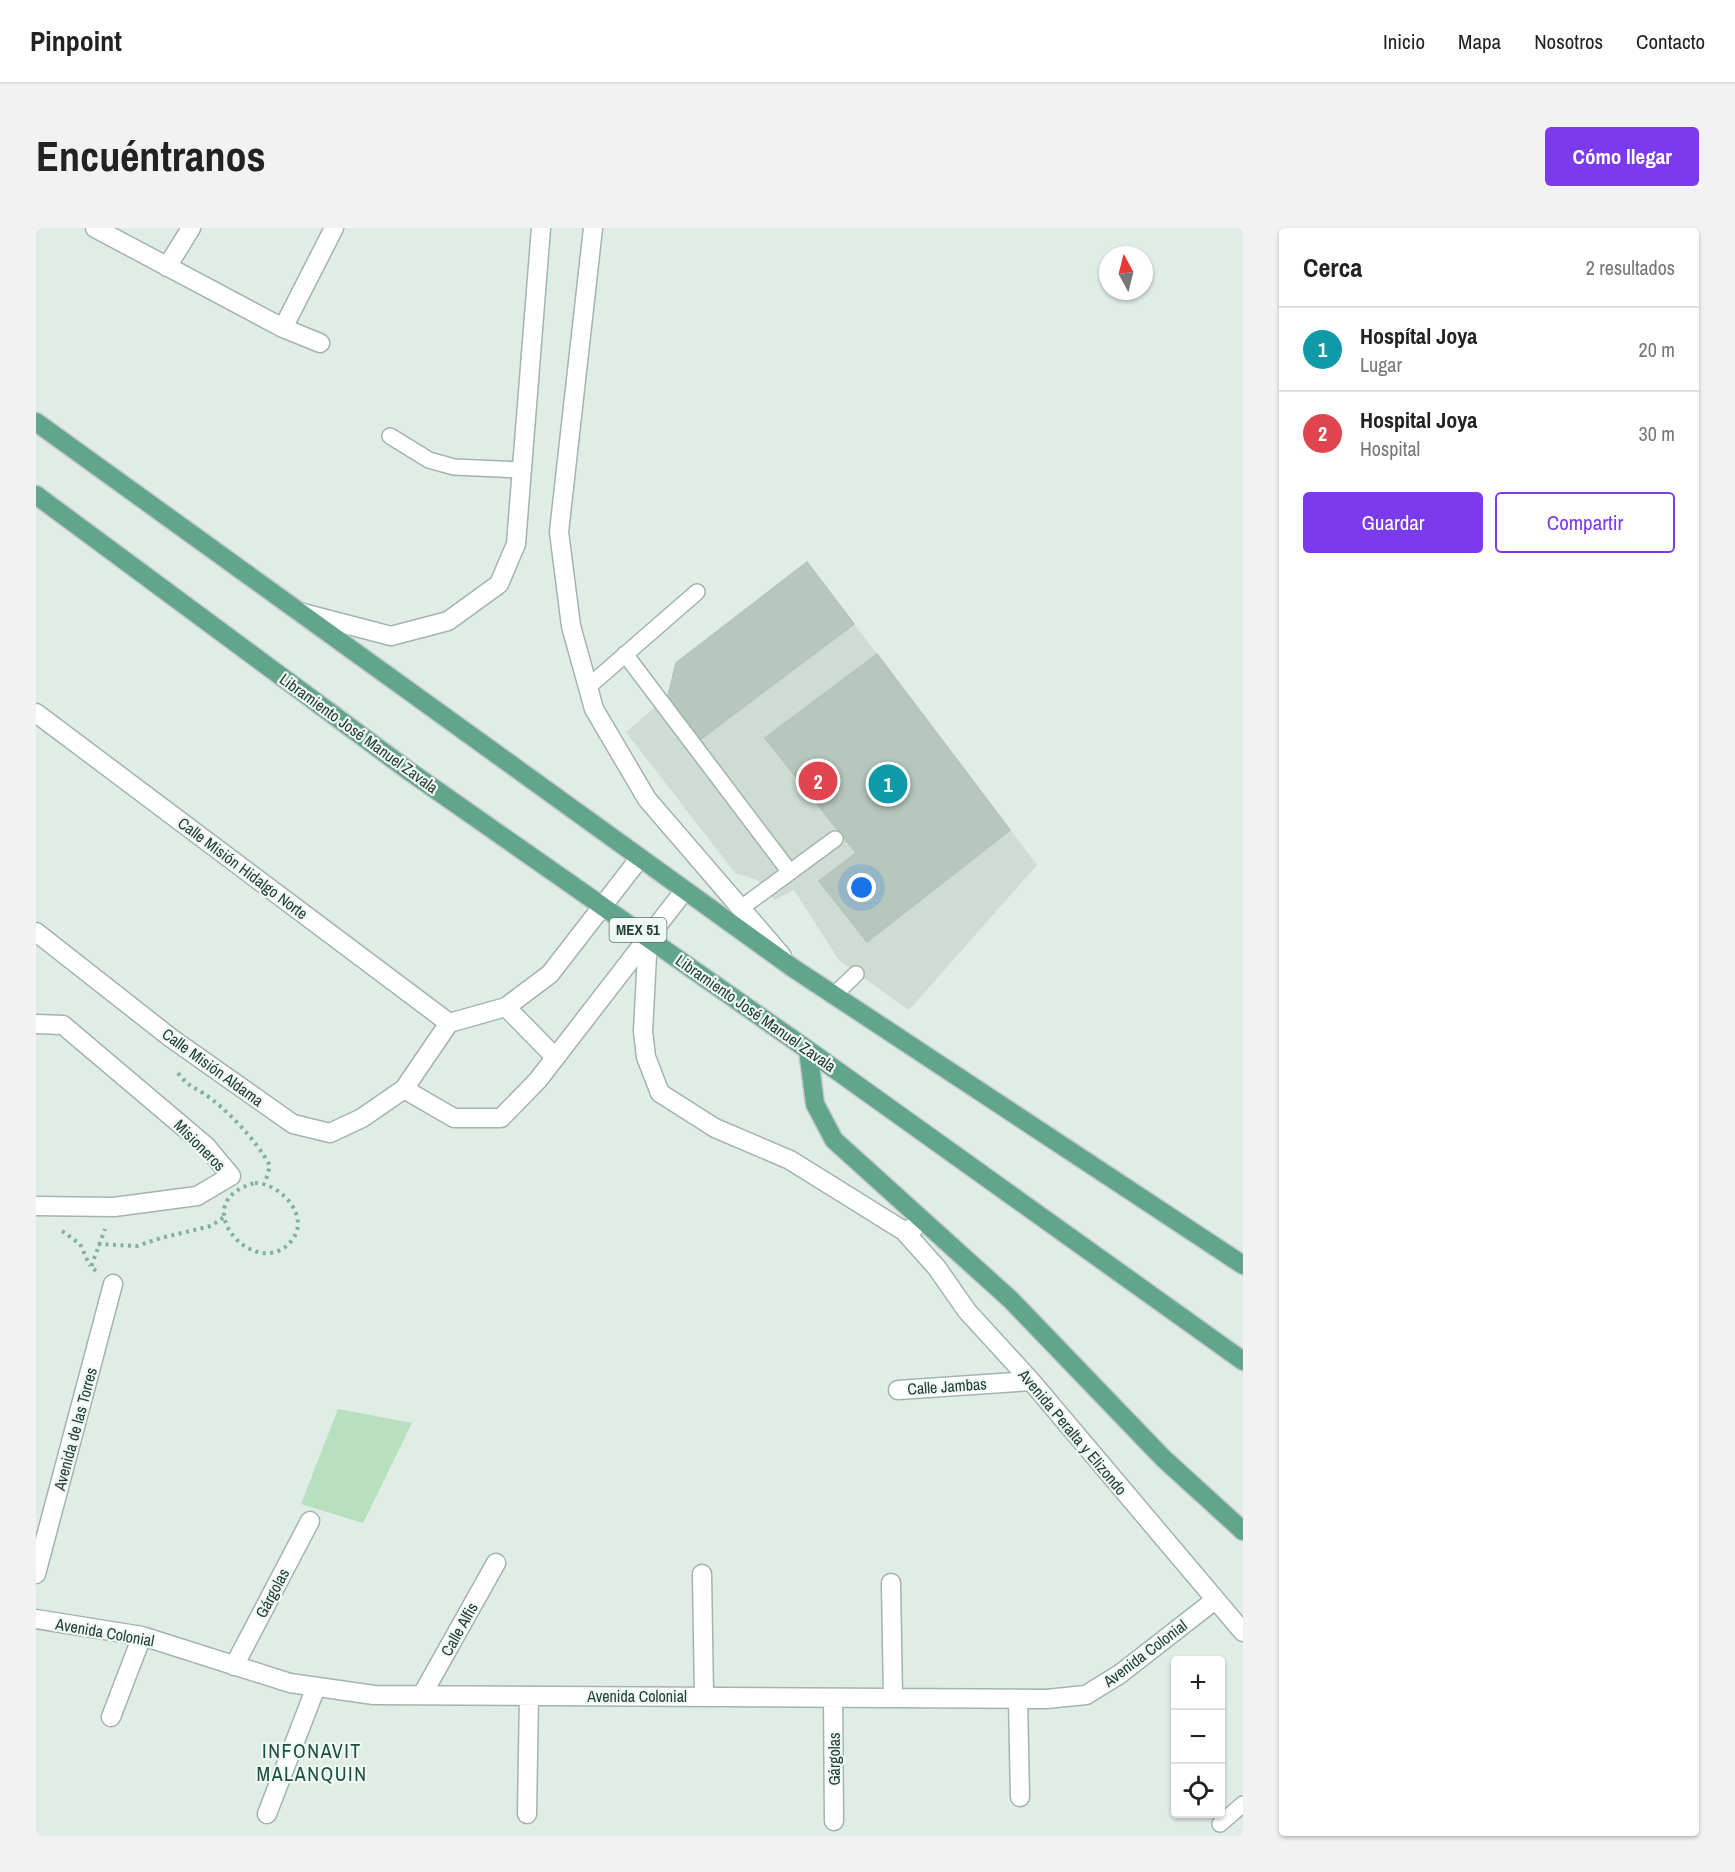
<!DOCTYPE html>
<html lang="es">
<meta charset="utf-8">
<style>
:root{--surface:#fff;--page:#f2f2f2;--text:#222;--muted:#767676;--line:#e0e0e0;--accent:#7c3aed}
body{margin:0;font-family:"Archivo Narrow",sans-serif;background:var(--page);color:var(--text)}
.controls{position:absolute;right:18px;bottom:18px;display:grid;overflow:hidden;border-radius:6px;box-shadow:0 2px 4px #0004}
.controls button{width:54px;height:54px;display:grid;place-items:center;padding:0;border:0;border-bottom:2px solid var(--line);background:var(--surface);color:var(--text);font:30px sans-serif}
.compass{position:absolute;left:1063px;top:18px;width:54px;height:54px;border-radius:50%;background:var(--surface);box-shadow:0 2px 4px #0004;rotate:353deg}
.you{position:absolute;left:826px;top:660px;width:21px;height:21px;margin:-15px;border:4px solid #fff;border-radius:50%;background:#1a73e8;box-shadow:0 0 0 9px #1a73e833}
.badge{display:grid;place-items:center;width:39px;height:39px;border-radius:50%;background:var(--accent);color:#fff;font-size:20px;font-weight:700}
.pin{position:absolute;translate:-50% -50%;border:3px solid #fff;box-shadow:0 2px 6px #0006}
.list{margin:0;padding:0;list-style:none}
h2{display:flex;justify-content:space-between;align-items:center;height:78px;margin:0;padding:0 24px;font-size:26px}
h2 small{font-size:20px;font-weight:400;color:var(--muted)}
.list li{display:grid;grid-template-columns:39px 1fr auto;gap:18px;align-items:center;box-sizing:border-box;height:84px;padding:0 24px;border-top:2px solid var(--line)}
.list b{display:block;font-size:22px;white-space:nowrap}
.list p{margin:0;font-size:20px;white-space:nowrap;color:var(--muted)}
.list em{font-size:20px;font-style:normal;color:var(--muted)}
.actions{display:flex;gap:12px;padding:18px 24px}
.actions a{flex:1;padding:14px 0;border:2px solid var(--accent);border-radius:6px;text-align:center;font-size:21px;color:var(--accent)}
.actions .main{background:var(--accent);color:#fff}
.icon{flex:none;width:33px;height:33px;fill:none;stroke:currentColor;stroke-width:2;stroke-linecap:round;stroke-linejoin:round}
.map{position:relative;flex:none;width:1207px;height:1608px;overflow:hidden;border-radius:6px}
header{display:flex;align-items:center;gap:36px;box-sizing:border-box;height:84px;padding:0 30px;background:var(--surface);border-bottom:2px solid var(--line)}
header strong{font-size:28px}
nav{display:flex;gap:33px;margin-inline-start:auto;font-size:21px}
.intro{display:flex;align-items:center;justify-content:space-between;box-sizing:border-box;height:144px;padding:0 36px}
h1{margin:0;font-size:42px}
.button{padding:15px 27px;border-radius:6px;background:var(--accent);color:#fff;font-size:21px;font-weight:700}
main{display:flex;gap:36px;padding:0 36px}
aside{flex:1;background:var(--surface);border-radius:6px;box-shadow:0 2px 4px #0004}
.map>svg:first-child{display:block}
.built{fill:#cedcd4}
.green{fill:#b8dfbe}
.building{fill:#b6c7be;stroke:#b2c6bc;stroke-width:1.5}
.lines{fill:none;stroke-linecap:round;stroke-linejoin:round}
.lane-casing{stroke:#a3b4ad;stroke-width:18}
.street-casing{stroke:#a3b4ad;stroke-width:21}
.primary-casing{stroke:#c1c9c6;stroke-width:21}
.path{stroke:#7fb29c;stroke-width:4;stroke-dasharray:3 4.5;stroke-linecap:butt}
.lane{stroke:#fff;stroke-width:15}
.street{stroke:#fff;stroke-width:18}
.primary{stroke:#62a58d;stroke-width:18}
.labels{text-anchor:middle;stroke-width:4.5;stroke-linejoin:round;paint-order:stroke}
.shield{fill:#f1f9f4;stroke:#5f766d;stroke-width:1.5}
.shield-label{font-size:15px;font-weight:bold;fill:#203e33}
.street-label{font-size:16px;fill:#203e33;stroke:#f1f9f4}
.quarter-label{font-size:20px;letter-spacing:1.5px;fill:#1a513e;stroke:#f1f9f4}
</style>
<header>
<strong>Pinpoint</strong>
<nav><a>Inicio</a><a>Mapa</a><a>Nosotros</a><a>Contacto</a></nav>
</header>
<div class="intro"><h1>Encuéntranos</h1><a class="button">Cómo llegar</a></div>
<main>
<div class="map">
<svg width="1207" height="1608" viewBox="0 0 1207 1608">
<rect width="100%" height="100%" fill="#e0ece6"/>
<!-- built -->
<path class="built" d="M 771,334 L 1001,637 L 873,782 L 803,732 L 758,662 L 739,672 L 722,652 L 699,645 L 590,504 L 632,468 L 640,435 Z"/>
<!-- green -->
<path class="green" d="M 302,1181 L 376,1195 L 327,1295 L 265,1276 Z"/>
<!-- building -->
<path class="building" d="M 771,334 L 818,396 L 665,511 L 632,468 L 640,435 Z
M 841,426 L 974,602 L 831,714 L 783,653 L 820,625 L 729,510 Z"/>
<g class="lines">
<defs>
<path id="lane" d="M 354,208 L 393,232 L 418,239 L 486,242
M 589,426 L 753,643
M 552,459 L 661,364
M 705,680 L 799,611
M 798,767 L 820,746
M 1184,1596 L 1207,1576"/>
<path id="street" d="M 59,0 L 247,100 L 284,115
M 557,0 L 523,304 L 535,398 L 558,481 L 611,571 L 746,728
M 131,39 L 155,0
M 247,100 L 298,0
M 263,384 L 355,408 L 412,393 L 463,356 L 480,316 L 505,0
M 0,485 L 413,795
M 0,704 L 135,810 L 257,896 L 294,905 L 326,890 L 368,861 L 413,795 L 470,779 L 514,746 L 603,631
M 612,709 L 607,803 L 610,829 L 624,865 L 679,900 L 754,932 L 868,1003 L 879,999
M 470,779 L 518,828
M 0,796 L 27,797 L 170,918 L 195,948 L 161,968 L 78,979 L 0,978
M 368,861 L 418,890 L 465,890 L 502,852 L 648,663
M 868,1003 L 901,1040 L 931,1083 L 995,1153 L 1207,1404
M 862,1162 L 995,1153
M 0,1346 L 77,1056
M 666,1346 L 668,1469
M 855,1355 L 857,1470
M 0,1391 L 106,1408 L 254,1455 L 338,1467 L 1010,1471 L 1050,1467 L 1084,1446 L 1179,1372
M 198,1438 L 274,1293
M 386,1467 L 460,1335
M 797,1470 L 798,1593
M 982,1471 L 984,1569
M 75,1489 L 106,1408
M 231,1586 L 280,1459
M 491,1586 L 493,1468"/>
<path id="primary" d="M 0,194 L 757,740 L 1207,1037
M 0,267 L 373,543 L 772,822 L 1207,1133
M 772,822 L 779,876 L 798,912 L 975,1072 L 1127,1230 L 1207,1303"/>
</defs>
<!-- lane casing -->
<use href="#lane" class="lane-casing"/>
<!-- street casing -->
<use href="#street" class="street-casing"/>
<!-- primary casing -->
<use href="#primary" class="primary-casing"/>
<!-- path -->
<path class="path" d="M 142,845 C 151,857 155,858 167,865 C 189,879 222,914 234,938 L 229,955
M 219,955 C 244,955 275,988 256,1012 C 222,1057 145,974 219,955 Z
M 26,1003 L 44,1016 L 54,1038
M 62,1016 L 101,1018 L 125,1010 L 175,998 L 188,989
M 60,1043 L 55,1039 L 69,1001"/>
<!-- lane -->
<use href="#lane" class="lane"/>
<!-- street -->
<use href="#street" class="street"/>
<!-- primary -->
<use href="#primary" class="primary"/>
</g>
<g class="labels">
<!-- shield labels -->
<rect class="shield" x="573.5" y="690" width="57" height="24" rx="4.5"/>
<g class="shield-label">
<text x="602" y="707">MEX 51</text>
</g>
<!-- street labels -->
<g class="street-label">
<text transform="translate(323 505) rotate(36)" y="6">Libramiento José Manuel Zavala</text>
<text transform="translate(207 640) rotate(37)" y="6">Calle Misión Hidalgo Norte</text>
<text transform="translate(720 785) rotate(35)" y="6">Libramiento José Manuel Zavala</text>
<text transform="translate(177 839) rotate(36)" y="6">Calle Misión Aldama</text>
<text transform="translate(164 917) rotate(45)" y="6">Misioneros</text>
<text transform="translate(911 1158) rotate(-4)" y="6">Calle Jambas</text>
<text transform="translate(39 1201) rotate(-75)" y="6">Avenida de las Torres</text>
<text transform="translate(1037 1204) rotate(50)" y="6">Avenida Peralta y Elizondo</text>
<text transform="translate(236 1365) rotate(-62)" y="6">Gárgolas</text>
<text transform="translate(423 1401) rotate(-61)" y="6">Calle Alfis</text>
<text transform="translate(69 1404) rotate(10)" y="6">Avenida Colonial</text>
<text transform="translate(1109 1425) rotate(-37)" y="6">Avenida Colonial</text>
<text x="601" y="1474">Avenida Colonial</text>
<text transform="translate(798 1531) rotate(-90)" y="6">Gárgolas</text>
</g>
<!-- quarter labels -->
<g class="quarter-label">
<text x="276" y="1530">INFONAVIT<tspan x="276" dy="23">MALANQUIN</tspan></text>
</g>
</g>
</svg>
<div class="controls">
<button>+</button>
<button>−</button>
<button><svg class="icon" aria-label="locate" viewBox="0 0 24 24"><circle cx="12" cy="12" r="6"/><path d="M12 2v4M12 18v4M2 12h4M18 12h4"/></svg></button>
</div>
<svg class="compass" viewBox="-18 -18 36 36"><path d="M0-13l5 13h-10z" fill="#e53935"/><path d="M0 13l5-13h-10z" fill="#767676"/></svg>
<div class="you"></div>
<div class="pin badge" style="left:852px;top:556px;background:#0f9aa8">1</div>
<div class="pin badge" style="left:782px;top:553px;background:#e0444e">2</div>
</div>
<aside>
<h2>Cerca<small>2 resultados</small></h2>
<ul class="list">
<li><span class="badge" style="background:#0f9aa8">1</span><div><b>Hospítal Joya</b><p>Lugar</p></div><em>20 m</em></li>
<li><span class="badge" style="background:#e0444e">2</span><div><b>Hospital Joya</b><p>Hospital</p></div><em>30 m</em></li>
</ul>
<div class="actions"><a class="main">Guardar</a><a>Compartir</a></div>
</aside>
</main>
